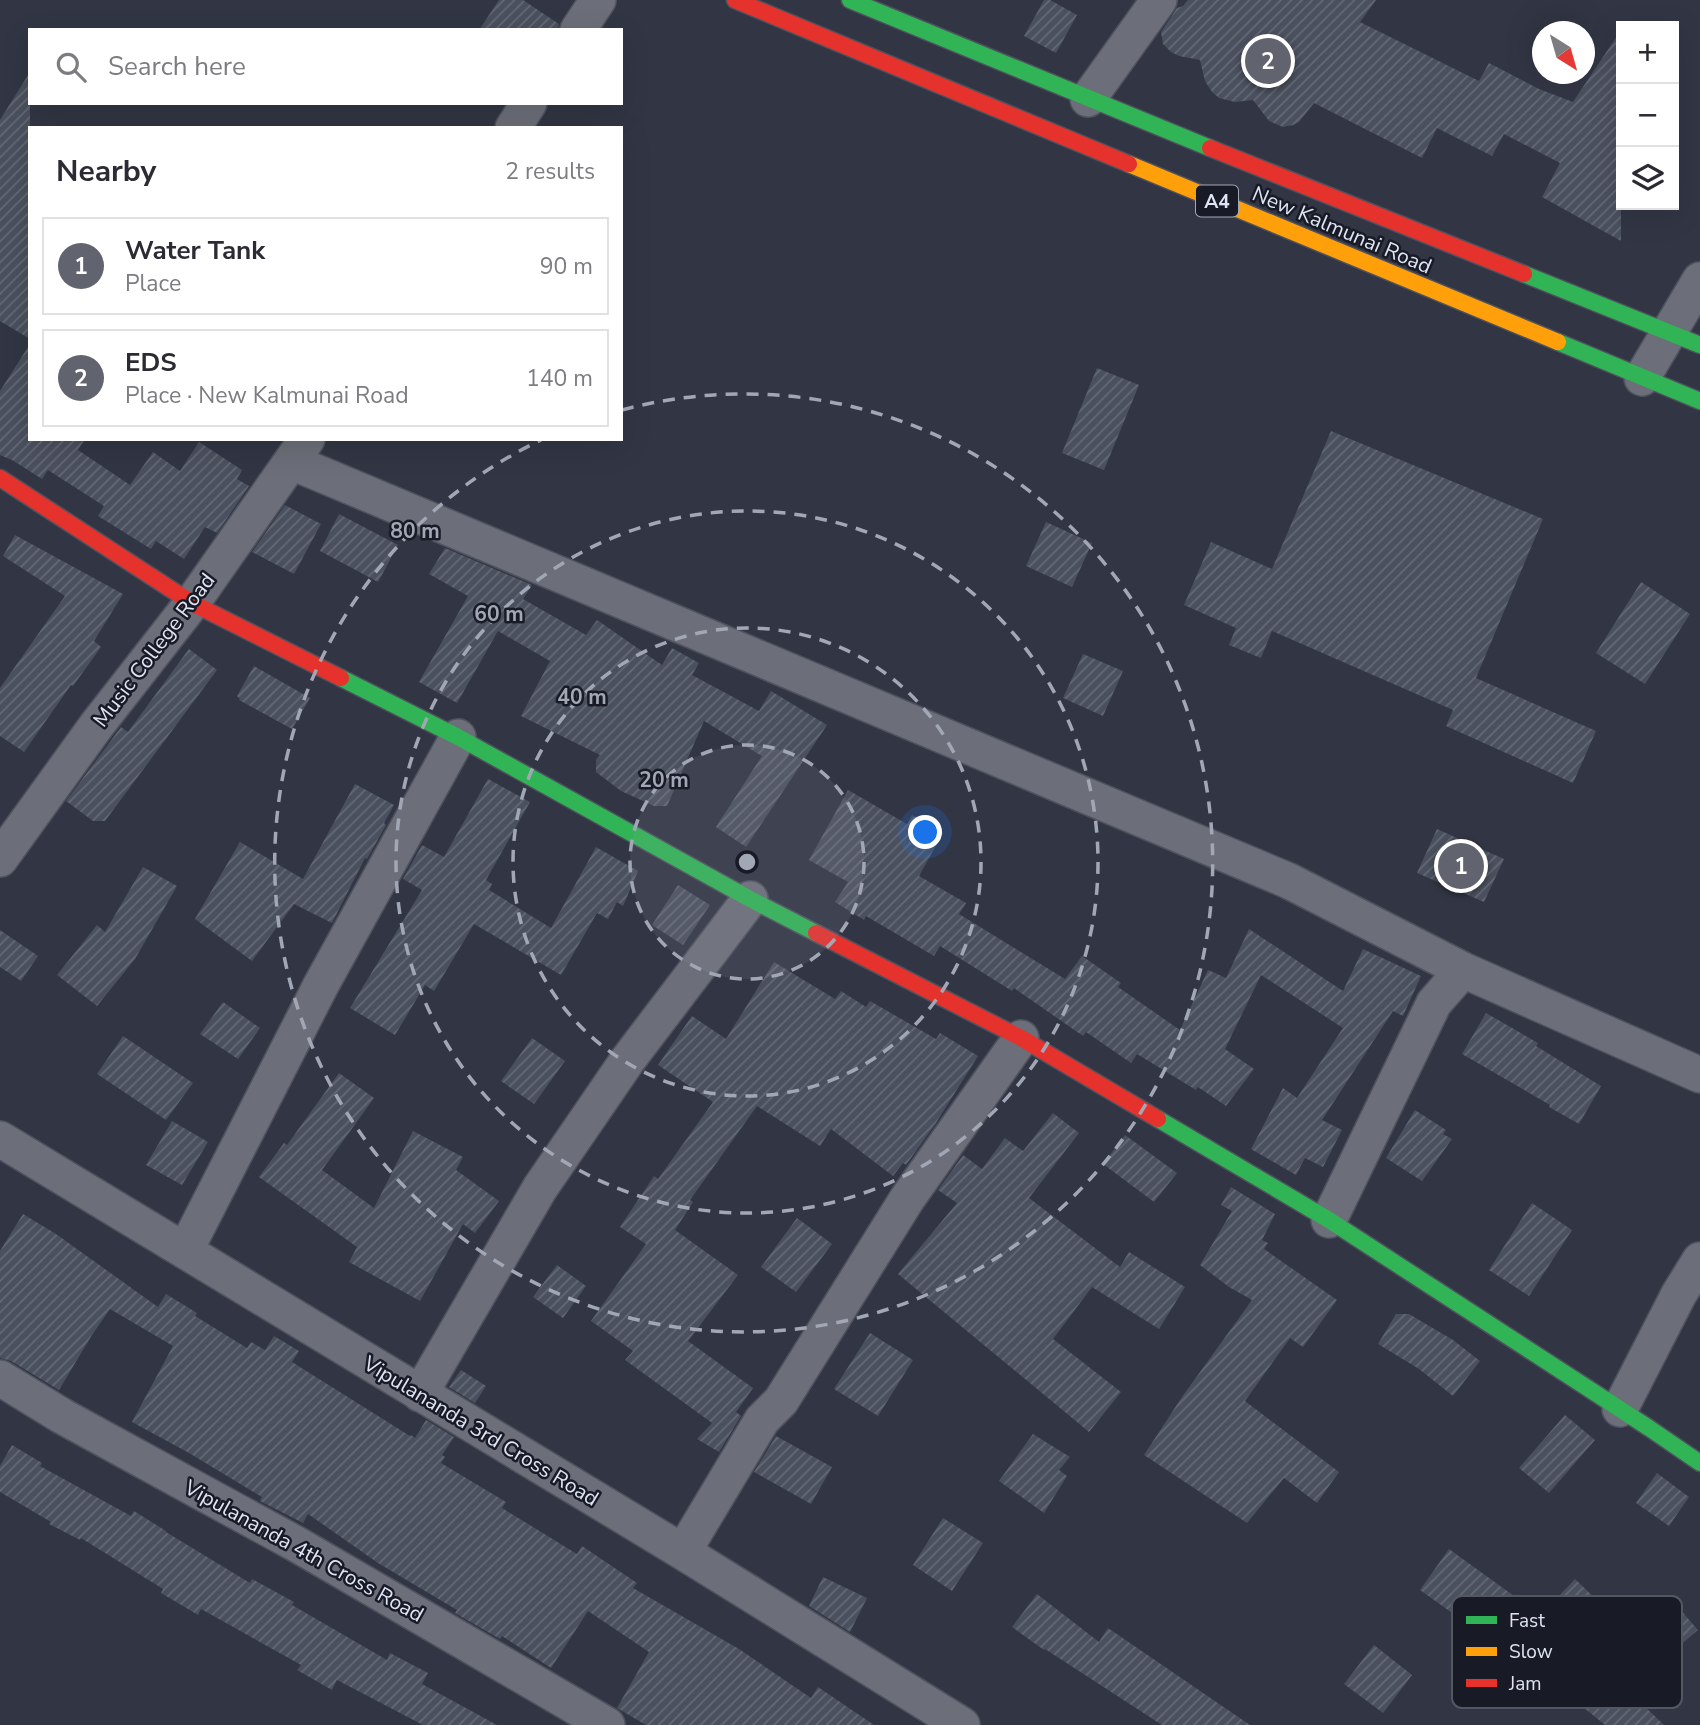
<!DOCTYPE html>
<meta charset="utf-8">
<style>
:root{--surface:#fff;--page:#f7f7f7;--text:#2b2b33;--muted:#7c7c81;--line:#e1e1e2;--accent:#61636e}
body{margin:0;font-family:"Nunito Sans",sans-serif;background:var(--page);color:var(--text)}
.controls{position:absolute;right:21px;top:21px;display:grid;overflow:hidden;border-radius:0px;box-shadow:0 7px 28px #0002}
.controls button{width:63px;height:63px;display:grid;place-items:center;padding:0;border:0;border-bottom:2px solid var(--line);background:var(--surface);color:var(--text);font:35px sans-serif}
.compass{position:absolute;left:1532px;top:21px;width:63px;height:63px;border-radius:50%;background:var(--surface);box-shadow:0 7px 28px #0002;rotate:143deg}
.you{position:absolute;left:926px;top:833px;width:24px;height:24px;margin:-18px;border:5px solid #fff;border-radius:50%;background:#1a73e8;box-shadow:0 0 0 10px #1a73e833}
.badge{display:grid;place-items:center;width:46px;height:46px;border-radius:50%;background:var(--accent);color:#fff;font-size:23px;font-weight:700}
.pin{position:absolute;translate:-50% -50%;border:4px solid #fff;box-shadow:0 2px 7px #0006}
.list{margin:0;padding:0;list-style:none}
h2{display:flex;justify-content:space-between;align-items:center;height:91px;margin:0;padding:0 28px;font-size:30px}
h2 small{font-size:23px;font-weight:400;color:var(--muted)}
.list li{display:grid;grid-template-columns:46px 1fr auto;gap:21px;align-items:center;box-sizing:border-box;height:98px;margin:0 14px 14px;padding:0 14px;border:2px solid var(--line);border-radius:0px}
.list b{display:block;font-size:26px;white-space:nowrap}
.list p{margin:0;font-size:23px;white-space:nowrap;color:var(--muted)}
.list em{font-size:23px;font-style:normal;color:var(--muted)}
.icon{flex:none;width:38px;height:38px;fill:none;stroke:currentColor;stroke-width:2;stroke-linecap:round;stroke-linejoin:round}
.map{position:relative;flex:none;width:1700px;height:1725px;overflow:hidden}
.search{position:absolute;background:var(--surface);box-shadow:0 7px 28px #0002;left:28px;top:28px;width:595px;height:77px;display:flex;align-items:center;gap:18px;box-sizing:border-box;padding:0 24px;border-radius:0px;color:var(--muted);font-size:26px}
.panel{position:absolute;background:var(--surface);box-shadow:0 7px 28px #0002;left:28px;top:126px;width:595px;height:315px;border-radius:0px}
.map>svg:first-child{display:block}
.building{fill:url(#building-hatch)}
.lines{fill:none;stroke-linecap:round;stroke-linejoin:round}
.street-casing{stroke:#4e525e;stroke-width:38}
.fast-casing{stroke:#4e525e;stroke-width:19}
.slow-casing{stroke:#4e525e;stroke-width:19}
.jam-casing{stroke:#4e525e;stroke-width:19}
.street{stroke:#6c6f79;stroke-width:35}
.fast{stroke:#30b455;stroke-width:16}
.slow{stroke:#ff9f0a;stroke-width:16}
.jam{stroke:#e5322d;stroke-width:16}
.ring{fill:none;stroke:#a2a7b6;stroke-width:3.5;stroke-dasharray:12 9}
.labels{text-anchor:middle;stroke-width:5;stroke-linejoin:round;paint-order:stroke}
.shield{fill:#181b26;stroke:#a3a8b6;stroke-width:2}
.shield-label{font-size:19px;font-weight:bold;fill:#dee4f3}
.street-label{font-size:21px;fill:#dee4f3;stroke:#181b26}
.key{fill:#181b26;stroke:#535764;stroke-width:2}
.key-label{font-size:19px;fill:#dee4f3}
.centre{fill:#a2a7b6;stroke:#181b26;stroke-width:3.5}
.ring-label{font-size:21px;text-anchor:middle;font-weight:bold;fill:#a2a7b6;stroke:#181b26;stroke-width:5;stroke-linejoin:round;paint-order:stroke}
</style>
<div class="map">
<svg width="1700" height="1725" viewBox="0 0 1700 1725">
<defs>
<pattern id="building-hatch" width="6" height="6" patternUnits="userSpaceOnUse" patternTransform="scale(1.75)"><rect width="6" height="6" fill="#4b505e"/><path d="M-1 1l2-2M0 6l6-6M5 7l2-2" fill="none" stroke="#646976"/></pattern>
</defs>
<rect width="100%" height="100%" fill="#323644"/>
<!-- building -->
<path class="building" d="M 499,0 L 523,0 L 559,24 L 558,30 L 479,30 Z
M 1044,0 L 1050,0 L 1077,15 L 1056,53 L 1024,36 Z
M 1188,0 L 1376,0 L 1360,22 L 1479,81 L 1489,63 L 1539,89 L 1573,102 L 1621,30 L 1621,241 L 1542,197 L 1560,163 L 1504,134 L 1492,156 L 1437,128 L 1422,158 L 1314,103 L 1299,122 L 1293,125 L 1283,127 L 1269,121 L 1253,100 L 1235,102 L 1219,98 L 1212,92 L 1205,81 L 1200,60 L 1179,56 L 1171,52 L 1163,44 L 1161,32 L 1177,8 L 1183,6 Z
M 30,72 L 30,339 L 0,321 L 0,120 Z
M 30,344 L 30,439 L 85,439 L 78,450 L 130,485 L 153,452 L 180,471 L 199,442 L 242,470 L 237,479 L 249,486 L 217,533 L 205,527 L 184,559 L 156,541 L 151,549 L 98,516 L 104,506 L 48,470 L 42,479 L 12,460 L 0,455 L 0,391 Z
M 1097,368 L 1139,385 L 1104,470 L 1062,453 Z
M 1331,431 L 1543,519 L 1476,678 L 1596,731 L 1573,783 L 1446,726 L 1453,710 L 1272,631 L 1261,658 L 1229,645 L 1236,628 L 1184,605 L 1211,542 L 1272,569 Z
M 285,505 L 321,524 L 294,574 L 252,552 Z
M 339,514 L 398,545 L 378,582 L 320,551 Z
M 1046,522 L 1092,543 L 1072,587 L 1026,566 Z
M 15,535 L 123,594 L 94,641 L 101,647 L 73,686 L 71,685 L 24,752 L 0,736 L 0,688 L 65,596 L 3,556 Z
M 445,548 L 532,585 L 523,599 L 586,635 L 597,620 L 662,665 L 672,648 L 699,663 L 692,675 L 759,711 L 771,691 L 827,725 L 746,847 L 716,827 L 762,756 L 704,721 L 667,806 L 654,806 L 621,791 L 596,772 L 596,760 L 600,755 L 521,716 L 550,661 L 498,631 L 457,703 L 419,682 L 468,596 L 429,574 Z
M 1641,582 L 1690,614 L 1645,684 L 1596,653 Z
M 189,649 L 217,670 L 105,821 L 93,821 L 66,801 L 121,727 L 128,732 Z
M 1083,654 L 1123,671 L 1103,716 L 1063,698 Z
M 254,666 L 310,698 L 292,729 L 239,700 L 240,699 L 237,696 Z
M 488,779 L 530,802 L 486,880 L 492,884 L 489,890 L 551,928 L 596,847 L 638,871 L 623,906 L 617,902 L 608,919 L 597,913 L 561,975 L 474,924 L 434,991 L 425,985 L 395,1035 L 350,1008 L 422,890 L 403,879 L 422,845 L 444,857 Z
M 355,784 L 394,805 L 384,823 L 386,825 L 367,859 L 365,858 L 332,923 L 294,904 L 252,961 L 195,919 L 240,842 L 303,879 Z
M 848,790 L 907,824 L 912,815 L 943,833 L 919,876 L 966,903 L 959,914 L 1065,979 L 1082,956 L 1121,983 L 1118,987 L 1180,1030 L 1208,970 L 1226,978 L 1249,929 L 1343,991 L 1363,949 L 1421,976 L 1403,1016 L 1393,1011 L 1322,1120 L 1342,1130 L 1323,1167 L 1305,1158 L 1296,1175 L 1251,1149 L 1283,1088 L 1297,1098 L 1343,1028 L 1261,975 L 1225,1049 L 1254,1069 L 1226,1106 L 1198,1087 L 1196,1090 L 1137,1054 L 1131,1063 L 1086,1032 L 1083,1036 L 1014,988 L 1012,991 L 940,946 L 934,956 L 866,916 L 864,920 L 835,902 L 848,882 L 809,860 Z
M 1437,829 L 1504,859 L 1484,902 L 1417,873 Z
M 143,867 L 177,886 L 135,959 L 97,1006 L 57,975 L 97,925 L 105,932 Z
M 678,885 L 710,905 L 683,945 L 652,925 Z
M 0,930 L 38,956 L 21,981 L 0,967 Z
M 774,962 L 835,999 L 841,991 L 866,1007 L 870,1001 L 936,1039 L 940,1033 L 978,1056 L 936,1123 L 906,1165 L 903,1163 L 893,1176 L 831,1129 L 820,1146 L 757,1106 L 690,1200 L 693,1202 L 675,1230 L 738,1275 L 688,1341 L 753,1388 L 736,1412 L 741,1416 L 719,1452 L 697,1439 L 712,1423 L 625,1360 L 633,1351 L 591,1321 L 646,1244 L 620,1227 L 654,1176 L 658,1179 L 713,1102 L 658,1065 L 692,1016 L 726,1039 Z
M 223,1002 L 260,1028 L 238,1059 L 200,1034 Z
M 1486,1013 L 1538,1043 L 1536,1046 L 1601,1086 L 1579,1124 L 1549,1107 L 1550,1105 L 1462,1054 Z
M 123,1036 L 193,1083 L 166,1120 L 97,1074 Z
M 532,1038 L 565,1061 L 534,1104 L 501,1081 Z
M 339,1073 L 374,1098 L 322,1170 L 374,1208 L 413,1131 L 463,1157 L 456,1170 L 499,1201 L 475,1233 L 463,1224 L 420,1301 L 349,1262 L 357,1247 L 259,1177 L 284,1143 L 287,1145 Z
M 1415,1110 L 1446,1130 L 1443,1134 L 1452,1139 L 1422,1181 L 1386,1158 Z
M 1053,1113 L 1079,1133 L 1029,1198 L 1120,1267 L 1129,1252 L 1185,1287 L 1159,1329 L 1092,1287 L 1053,1339 L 1121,1392 L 1089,1432 L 898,1274 L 957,1203 L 938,1190 L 963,1155 L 982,1169 L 1005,1138 L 1023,1151 Z
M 172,1121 L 208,1142 L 182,1185 L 146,1165 Z
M 1125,1135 L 1177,1173 L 1154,1202 L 1103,1164 Z
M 1231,1187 L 1275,1214 L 1262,1240 L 1268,1243 L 1264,1249 L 1337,1300 L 1303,1347 L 1290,1338 L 1245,1401 L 1339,1472 L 1317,1503 L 1284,1478 L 1247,1523 L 1144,1455 L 1182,1397 L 1252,1300 L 1229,1287 L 1200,1265 L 1232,1211 L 1221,1205 Z
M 1532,1203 L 1572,1230 L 1529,1296 L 1489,1270 Z
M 23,1214 L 56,1234 L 158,1307 L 166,1294 L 197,1313 L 195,1316 L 247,1348 L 251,1342 L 265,1350 L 274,1336 L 299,1351 L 292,1362 L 410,1436 L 411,1435 L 415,1438 L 426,1420 L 454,1437 L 442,1455 L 445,1457 L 441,1463 L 506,1502 L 502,1508 L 577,1554 L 582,1546 L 637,1583 L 633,1588 L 739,1649 L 811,1698 L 818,1687 L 874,1725 L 646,1725 L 617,1708 L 649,1652 L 588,1611 L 551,1668 L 502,1636 L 500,1639 L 455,1613 L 457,1610 L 378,1563 L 308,1514 L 303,1523 L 260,1501 L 262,1497 L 189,1453 L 132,1422 L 173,1346 L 110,1309 L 92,1335 L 59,1390 L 11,1361 L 0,1358 L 0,1251 Z
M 797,1218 L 832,1244 L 796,1292 L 761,1267 Z
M 557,1265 L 586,1286 L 563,1318 L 533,1297 Z
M 1396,1314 L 1409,1314 L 1453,1340 L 1480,1361 L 1453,1396 L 1419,1369 L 1378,1344 Z
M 870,1333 L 913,1360 L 878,1416 L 834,1389 Z
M 461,1370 L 486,1386 L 475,1403 L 449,1387 Z
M 1565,1415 L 1595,1440 L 1549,1493 L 1519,1468 Z
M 1033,1434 L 1070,1457 L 1059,1470 L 1067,1476 L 1044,1513 L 999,1481 Z
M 776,1436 L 832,1467 L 811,1504 L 754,1472 Z
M 12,1445 L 42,1463 L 40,1466 L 131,1516 L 134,1511 L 166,1531 L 166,1532 L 250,1583 L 252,1579 L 294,1602 L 292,1605 L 387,1660 L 390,1653 L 428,1673 L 422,1684 L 497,1725 L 423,1725 L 337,1680 L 332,1690 L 297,1670 L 301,1665 L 201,1609 L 198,1615 L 161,1593 L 163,1589 L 81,1538 L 80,1540 L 49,1524 L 51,1522 L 0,1492 L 0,1466 Z
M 1657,1473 L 1689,1497 L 1669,1526 L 1636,1503 Z
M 943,1518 L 983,1543 L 952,1591 L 913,1565 Z
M 1449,1549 L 1514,1596 L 1539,1617 L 1575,1579 L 1600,1603 L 1565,1638 L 1637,1699 L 1664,1725 L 1605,1725 L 1471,1616 L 1466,1623 L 1420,1590 Z
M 823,1577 L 867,1598 L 850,1632 L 809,1606 Z
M 1037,1594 L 1099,1642 L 1108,1628 L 1250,1725 L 1162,1725 L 1045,1649 L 1044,1650 L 1012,1627 Z
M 1671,1599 L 1698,1630 L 1665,1658 L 1639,1627 Z
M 1374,1645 L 1412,1675 L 1383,1713 L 1344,1684 Z"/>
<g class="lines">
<defs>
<path id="street" d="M 578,30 L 598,0
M 1088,99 L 1159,0
M 513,128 L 529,103
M 1642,378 L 1700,280
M 292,462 L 1289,881 L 1463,970
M 0,859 L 96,726 L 192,603 L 307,439
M 0,1139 L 683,1552 L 962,1725
M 1329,1220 L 1434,1003 L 1463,970 L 1700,1075
M 185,1251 L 321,985 L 458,737
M 0,1378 L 62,1416 L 298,1545 L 607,1725
M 420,1394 L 540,1188 L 627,1061 L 750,899
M 1620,1409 L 1679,1294 L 1700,1260
M 683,1552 L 762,1420 L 781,1401 L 907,1199 L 1021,1038"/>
<path id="fast" d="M 850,0 L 1210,148
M 1524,274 L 1700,345
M 1558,342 L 1700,401
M 341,678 L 458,737 L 750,899 L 816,933
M 1158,1119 L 1329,1220 L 1649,1428 L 1700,1463"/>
<path id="slow" d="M 1129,164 L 1558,342"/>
<path id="jam" d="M 735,0 L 1129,164
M 1210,148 L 1524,274
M 0,478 L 192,603 L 341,678
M 816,933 L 1021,1038 L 1158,1119"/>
</defs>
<!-- street casing -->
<use href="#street" class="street-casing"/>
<!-- fast casing -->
<use href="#fast" class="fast-casing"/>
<!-- slow casing -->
<use href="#slow" class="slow-casing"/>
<!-- jam casing -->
<use href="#jam" class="jam-casing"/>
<!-- street -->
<use href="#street" class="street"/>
<!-- fast -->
<use href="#fast" class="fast"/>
<!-- slow -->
<use href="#slow" class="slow"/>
<!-- jam -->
<use href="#jam" class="jam"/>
</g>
<!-- distance rings -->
<circle cx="747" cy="862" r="117" fill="#a2a7b6" fill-opacity=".12"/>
<g class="ring">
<circle cx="747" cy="862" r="117"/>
<circle cx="747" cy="862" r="234"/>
<circle cx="747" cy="862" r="351"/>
<path d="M622 410A469 469 0 1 1 541 440"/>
</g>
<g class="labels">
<!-- shield labels -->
<rect class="shield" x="1196" y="185.5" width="42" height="31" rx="5"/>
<g class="shield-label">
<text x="1217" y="208">A4</text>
</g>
<!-- street labels -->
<g class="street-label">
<text transform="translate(1342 230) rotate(23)" y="7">New Kalmunai Road</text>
<text transform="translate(154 650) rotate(-53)" y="7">Music College Road</text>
<text transform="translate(481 1431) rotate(31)" y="7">Vipulananda 3rd Cross Road</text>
<text transform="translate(304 1551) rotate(29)" y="7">Vipulananda 4th Cross Road</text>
</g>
</g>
<!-- legend -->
<rect x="1452" y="1596" width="230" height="112" rx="10" class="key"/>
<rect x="1466" y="1616" width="31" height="8" fill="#30b455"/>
<rect x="1466" y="1647" width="31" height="9" fill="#ff9f0a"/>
<rect x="1466" y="1679" width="31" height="8" fill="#e5322d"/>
<g class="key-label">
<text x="1509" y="1627">Fast</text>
<text x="1509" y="1658">Slow</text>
<text x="1509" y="1690">Jam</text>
</g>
<circle cx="747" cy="862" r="10" class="centre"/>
<g class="ring-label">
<text x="415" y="538">80 m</text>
<text x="499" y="621">60 m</text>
<text x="582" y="704">40 m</text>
<text x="664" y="787">20 m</text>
</g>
</svg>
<div class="controls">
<button>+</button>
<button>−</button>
<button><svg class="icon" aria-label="layers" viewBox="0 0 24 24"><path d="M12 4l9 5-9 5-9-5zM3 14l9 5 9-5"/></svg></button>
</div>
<svg class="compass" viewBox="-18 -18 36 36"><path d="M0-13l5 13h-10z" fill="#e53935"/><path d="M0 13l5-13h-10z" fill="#7c7c81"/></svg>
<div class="you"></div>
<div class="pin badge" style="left:1461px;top:866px">1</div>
<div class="pin badge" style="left:1268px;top:61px">2</div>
<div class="search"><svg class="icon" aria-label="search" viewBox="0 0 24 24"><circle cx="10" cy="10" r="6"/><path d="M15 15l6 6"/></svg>Search here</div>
<section class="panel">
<h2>Nearby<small>2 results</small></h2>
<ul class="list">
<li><span class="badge">1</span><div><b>Water Tank</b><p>Place</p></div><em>90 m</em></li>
<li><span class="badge">2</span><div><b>EDS</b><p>Place · New Kalmunai Road</p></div><em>140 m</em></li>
</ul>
</section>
</div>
